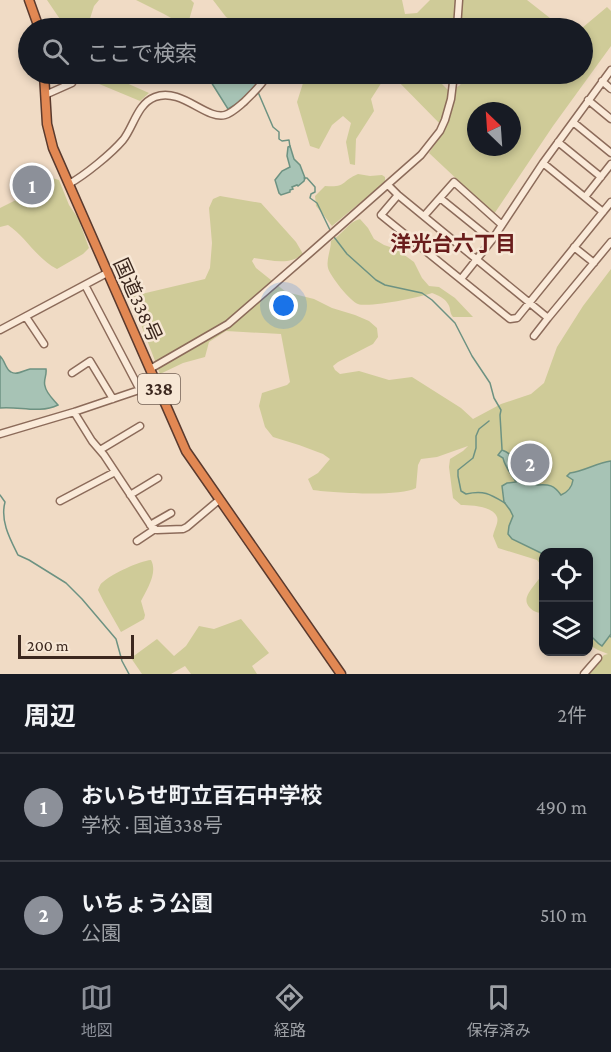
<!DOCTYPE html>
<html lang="ja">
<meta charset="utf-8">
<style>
:root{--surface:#171b24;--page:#242831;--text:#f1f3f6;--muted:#9ea1a6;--line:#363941;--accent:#8c9099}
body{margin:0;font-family:"Crimson Pro","Noto Sans JP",serif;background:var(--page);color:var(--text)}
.controls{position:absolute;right:18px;bottom:18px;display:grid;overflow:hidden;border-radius:12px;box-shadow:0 3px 9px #0003}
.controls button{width:54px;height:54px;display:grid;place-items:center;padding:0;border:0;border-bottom:2px solid var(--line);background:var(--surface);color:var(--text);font:30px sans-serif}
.compass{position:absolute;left:467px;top:102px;width:54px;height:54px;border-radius:50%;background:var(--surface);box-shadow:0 3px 9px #0003;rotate:335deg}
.scale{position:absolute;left:18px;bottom:15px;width:116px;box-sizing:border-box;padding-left:6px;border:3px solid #3b271e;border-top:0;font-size:16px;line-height:21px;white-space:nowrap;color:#3b271e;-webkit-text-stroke:4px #f7e7d5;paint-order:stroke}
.you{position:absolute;left:284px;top:306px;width:21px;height:21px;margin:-15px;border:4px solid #fff;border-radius:50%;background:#1a73e8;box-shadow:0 0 0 9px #1a73e833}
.badge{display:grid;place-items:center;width:39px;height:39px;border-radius:50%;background:var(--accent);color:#fff;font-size:20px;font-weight:700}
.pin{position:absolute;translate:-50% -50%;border:3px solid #fff;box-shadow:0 2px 6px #0006}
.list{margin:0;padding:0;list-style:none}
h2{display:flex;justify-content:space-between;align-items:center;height:78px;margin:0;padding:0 24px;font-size:26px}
h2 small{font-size:20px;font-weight:400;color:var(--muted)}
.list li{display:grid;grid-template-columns:39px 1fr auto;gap:18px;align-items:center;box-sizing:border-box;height:108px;padding:0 24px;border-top:2px solid var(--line)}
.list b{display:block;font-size:22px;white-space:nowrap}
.list p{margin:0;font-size:20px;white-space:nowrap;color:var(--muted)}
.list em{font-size:20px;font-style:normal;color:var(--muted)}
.icon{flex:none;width:33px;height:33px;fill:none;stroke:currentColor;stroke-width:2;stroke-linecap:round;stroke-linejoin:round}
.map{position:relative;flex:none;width:611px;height:674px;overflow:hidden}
.search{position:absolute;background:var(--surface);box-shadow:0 3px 9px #0003;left:18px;right:18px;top:18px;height:66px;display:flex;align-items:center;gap:15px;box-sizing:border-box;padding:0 21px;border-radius:33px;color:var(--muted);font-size:22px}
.sheet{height:294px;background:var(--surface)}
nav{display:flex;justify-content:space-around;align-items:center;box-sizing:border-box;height:84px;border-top:2px solid var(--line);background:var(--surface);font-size:16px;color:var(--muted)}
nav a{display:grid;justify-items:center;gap:3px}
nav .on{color:var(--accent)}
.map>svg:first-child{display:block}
.green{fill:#cfcb98;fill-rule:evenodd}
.water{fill:#a7c3b5;stroke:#6d9282;stroke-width:1.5}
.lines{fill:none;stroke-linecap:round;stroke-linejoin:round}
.stream{stroke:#6d9282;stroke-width:1.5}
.minor-casing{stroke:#8c6b5a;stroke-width:9}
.highway-casing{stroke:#5a3a2e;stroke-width:11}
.minor{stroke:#faead9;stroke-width:6}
.highway{stroke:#e28853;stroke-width:8}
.labels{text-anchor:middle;stroke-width:5;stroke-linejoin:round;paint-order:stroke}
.shield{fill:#f7e7d5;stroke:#736155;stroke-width:1.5}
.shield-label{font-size:18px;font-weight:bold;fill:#3b271e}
.street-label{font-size:20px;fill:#3b271e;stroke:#f7e7d5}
.neighbourhood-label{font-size:21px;font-weight:bold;fill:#6a1d1c;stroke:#f7e7d5}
</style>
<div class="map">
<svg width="611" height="674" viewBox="0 0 611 674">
<rect width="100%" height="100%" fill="#f0dbc5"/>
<!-- green -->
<path class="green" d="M 47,0 L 99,0 L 94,6 L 87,28 L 66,28 Z
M 136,0 L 191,0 L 194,3 L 187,27 L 164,14 Z
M 213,0 L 402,0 L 405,14 L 417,13 L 430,0 L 527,0 L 555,22 L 576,28 L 440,28 L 435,25 L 431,28 L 246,28 L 226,17 Z
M 607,7 L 611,11 L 611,46 L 553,126 L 494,214 L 429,153 L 445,129 L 391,74 L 432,74 L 448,90 L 459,86 L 470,74 L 582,74 L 582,28 ZM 476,111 L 512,111 L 512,147 L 476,147 Z
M 81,74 L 106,74 L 149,93 L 140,101 L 80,76 Z
M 274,74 L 387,74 L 371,99 L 374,111 L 356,139 L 355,165 L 350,164 L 346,142 L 351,123 L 343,116 L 332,125 L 319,149 L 310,146 L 297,102 L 304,80 L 277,78 Z
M 358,174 L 370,176 L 382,175 L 385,177 L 385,182 L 332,226 L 322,213 L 316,206 L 315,196 L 325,186 C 347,188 341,181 358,174 Z
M 52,178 L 59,180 L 69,205 L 78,218 L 89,248 L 83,254 L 57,269 C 37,259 26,237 8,225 L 0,227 L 0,208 L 16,200 L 14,197 Z
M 220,196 L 261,203 L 296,242 L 303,254 C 289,266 271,260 254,258 L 252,261 L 256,268 L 286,292 L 314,299 L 332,308 L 355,315 L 369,321 L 377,328 L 378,337 L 373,344 L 338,362 L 333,366 L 335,370 L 340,374 L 359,371 L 389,380 L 412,377 L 461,408 L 473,419 L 501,404 L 531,394 L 544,383 L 557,347 L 583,306 L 611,269 L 611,674 L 587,674 L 604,655 L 608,654 L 598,650 L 589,645 L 588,552 L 544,552 L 543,613 C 538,613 534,612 530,608 C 517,595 544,581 543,568 C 542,565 539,563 537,560 L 498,548 L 493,536 C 494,530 499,522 497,517 C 493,506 470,505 461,505 L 453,498 L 449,467 L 450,459 L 463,451 L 468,446 L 437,457 L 421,459 L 418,465 L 416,488 C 401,497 333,493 313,490 L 308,479 L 318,473 L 330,459 L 323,454 L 299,445 L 273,437 L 265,427 L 259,406 L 262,393 L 287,385 L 290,382 L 281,334 L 226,331 L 209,342 L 205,357 L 183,363 L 160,374 L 139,319 L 133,296 L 205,279 L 210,268 L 212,243 L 209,208 L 213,199 Z
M 360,219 L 368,228 L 374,239 L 384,245 L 396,249 L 414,262 L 422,278 L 429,286 L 439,287 L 455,298 L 473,317 L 453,317 C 449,312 451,308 448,304 C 445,298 437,295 432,293 C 421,297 369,308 358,304 C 350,301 330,276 328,268 C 326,259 331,250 331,241 C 342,235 348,222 360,219 Z
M 151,560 C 158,573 147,589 141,601 L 145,615 L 144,619 L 121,632 L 104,602 L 98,590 C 100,586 100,584 103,582 C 112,574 139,561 151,560 Z
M 241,619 L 269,653 L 252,666 L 257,674 L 191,674 L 185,666 L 171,674 L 142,674 L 131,658 L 157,639 L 174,656 L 186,646 L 199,626 L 214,629 Z"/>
<!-- water -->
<path class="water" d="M 206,74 L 262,74 C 256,89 243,101 228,109 Z
M 290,146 L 294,159 L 300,165 L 305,178 L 304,181 L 298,186 L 297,185 L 292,187 L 293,189 L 290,190 L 290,192 L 281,195 L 279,193 L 275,180 L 282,171 L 290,167 L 287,156 L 288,147 Z
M 0,356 C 5,360 5,369 11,372 C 17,376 24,370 30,369 C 35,369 41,369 46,369 C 47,376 43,380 45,386 C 46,393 53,399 58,405 C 39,414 19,406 0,408 Z
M 502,450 C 511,453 515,460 520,467 C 527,475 532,475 537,485 C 549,484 554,485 561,495 C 568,492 572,487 573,480 L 567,476 L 570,473 C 585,471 596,463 611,461 L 611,634 L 602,646 C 596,643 595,638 589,635 L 588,552 L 544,552 L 543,554 L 512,539 L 508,534 L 509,526 L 513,516 L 510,510 L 504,502 L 502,486 L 507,483 L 516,482 C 511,474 505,467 503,458 L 498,455 Z"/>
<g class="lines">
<!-- stream -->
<path class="stream" d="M 258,92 L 273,127 L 279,132 L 279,139 L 282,141 L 289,140 L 290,147
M 304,178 L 307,178 L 315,187 L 315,192 L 311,194 L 310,198 L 317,203 L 330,230
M 334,237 L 347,254 L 376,280 L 385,285 L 422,293 L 432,300 L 455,323 L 472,356 L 490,383 L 494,398 L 501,410 L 500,415 L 502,449
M 489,421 L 479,429 L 476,436 L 476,448 L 473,458 L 458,470 L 458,476 L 461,491 L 466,494 C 484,490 490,494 505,503
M 0,495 L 5,502 C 0,521 10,539 18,555 L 29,560 L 66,583 L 82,599 L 116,639 L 122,661 L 129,674
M 610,636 L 611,637"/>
<defs>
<path id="minor" d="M 457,28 L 459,0
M 602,81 L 611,89
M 45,95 L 72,83 L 76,74
M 588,100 L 611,119
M 573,122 L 611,153
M 558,142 L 601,177
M 543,163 L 603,212
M 69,184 C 85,175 111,154 123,140 C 134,126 137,104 155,97 C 181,87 206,120 225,115 C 232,113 238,107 244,102 C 253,93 262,85 268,74
M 388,185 L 398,195 L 548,318 L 611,242
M 398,195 L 381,215 L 510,319 L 517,318 L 611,202
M 585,197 L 611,164
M 440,198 L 492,240
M 424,216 L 454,182 L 502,225
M 574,247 L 594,263
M 461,279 L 492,240 L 543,163 L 611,70
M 85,285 L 140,390
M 26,317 L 44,344
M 0,330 L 107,273
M 534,336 L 548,318
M 150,369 L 228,324 L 311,252 L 421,155 L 440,131 L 445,120 L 451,99 L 454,74
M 72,373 L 90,361 L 113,399
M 74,412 L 92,441 L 104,455 L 153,529 L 157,530 L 183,529 L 187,527 L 219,500
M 0,434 L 74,412 L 157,384
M 100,450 L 140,426
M 130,495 L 158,478
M 60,501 L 115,472
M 150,525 L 171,513
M 137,541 L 155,529
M 584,674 L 598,658"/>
<path id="highway" d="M 29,0 L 39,28
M 44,74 L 47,124 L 53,148 L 186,451 L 341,674"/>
</defs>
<!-- minor casing -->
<use href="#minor" class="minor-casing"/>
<!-- highway casing -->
<use href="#highway" class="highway-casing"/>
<!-- minor -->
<use href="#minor" class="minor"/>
<!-- highway -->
<use href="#highway" class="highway"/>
</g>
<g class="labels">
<!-- shield labels -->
<rect class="shield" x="138" y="374" width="42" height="30" rx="4.5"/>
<g class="shield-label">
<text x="159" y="395">338</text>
</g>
<!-- street labels -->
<g class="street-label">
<text transform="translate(138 300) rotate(66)" y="7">国道338号</text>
</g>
<!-- neighbourhood labels -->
<g class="neighbourhood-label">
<text x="453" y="251">洋光台六丁目</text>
</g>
</g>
</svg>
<div class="controls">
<button><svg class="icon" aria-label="locate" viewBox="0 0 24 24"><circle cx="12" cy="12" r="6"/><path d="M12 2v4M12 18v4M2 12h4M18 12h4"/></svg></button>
<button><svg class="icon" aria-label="layers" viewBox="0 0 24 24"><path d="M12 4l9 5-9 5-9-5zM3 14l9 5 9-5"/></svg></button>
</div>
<svg class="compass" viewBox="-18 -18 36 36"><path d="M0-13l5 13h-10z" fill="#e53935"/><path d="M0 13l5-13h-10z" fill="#9ea1a6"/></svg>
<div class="scale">200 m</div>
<div class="you"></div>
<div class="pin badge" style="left:32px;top:185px">1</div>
<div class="pin badge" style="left:530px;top:463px">2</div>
<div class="search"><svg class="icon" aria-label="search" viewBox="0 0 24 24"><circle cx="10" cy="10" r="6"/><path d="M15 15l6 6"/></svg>ここで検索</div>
</div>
<section class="sheet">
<h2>周辺<small>2件</small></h2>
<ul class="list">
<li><span class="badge">1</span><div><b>おいらせ町立百石中学校</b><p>学校 · 国道338号</p></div><em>490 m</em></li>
<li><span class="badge">2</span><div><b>いちょう公園</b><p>公園</p></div><em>510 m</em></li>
</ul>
</section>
<nav>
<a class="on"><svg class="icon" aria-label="map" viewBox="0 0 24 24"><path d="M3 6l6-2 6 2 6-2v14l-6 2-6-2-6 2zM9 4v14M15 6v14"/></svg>地図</a>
<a><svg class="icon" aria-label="directions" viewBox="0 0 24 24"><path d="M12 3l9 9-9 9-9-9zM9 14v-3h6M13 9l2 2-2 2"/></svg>経路</a>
<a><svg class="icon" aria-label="saved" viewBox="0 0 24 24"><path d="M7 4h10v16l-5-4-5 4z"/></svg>保存済み</a>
</nav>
